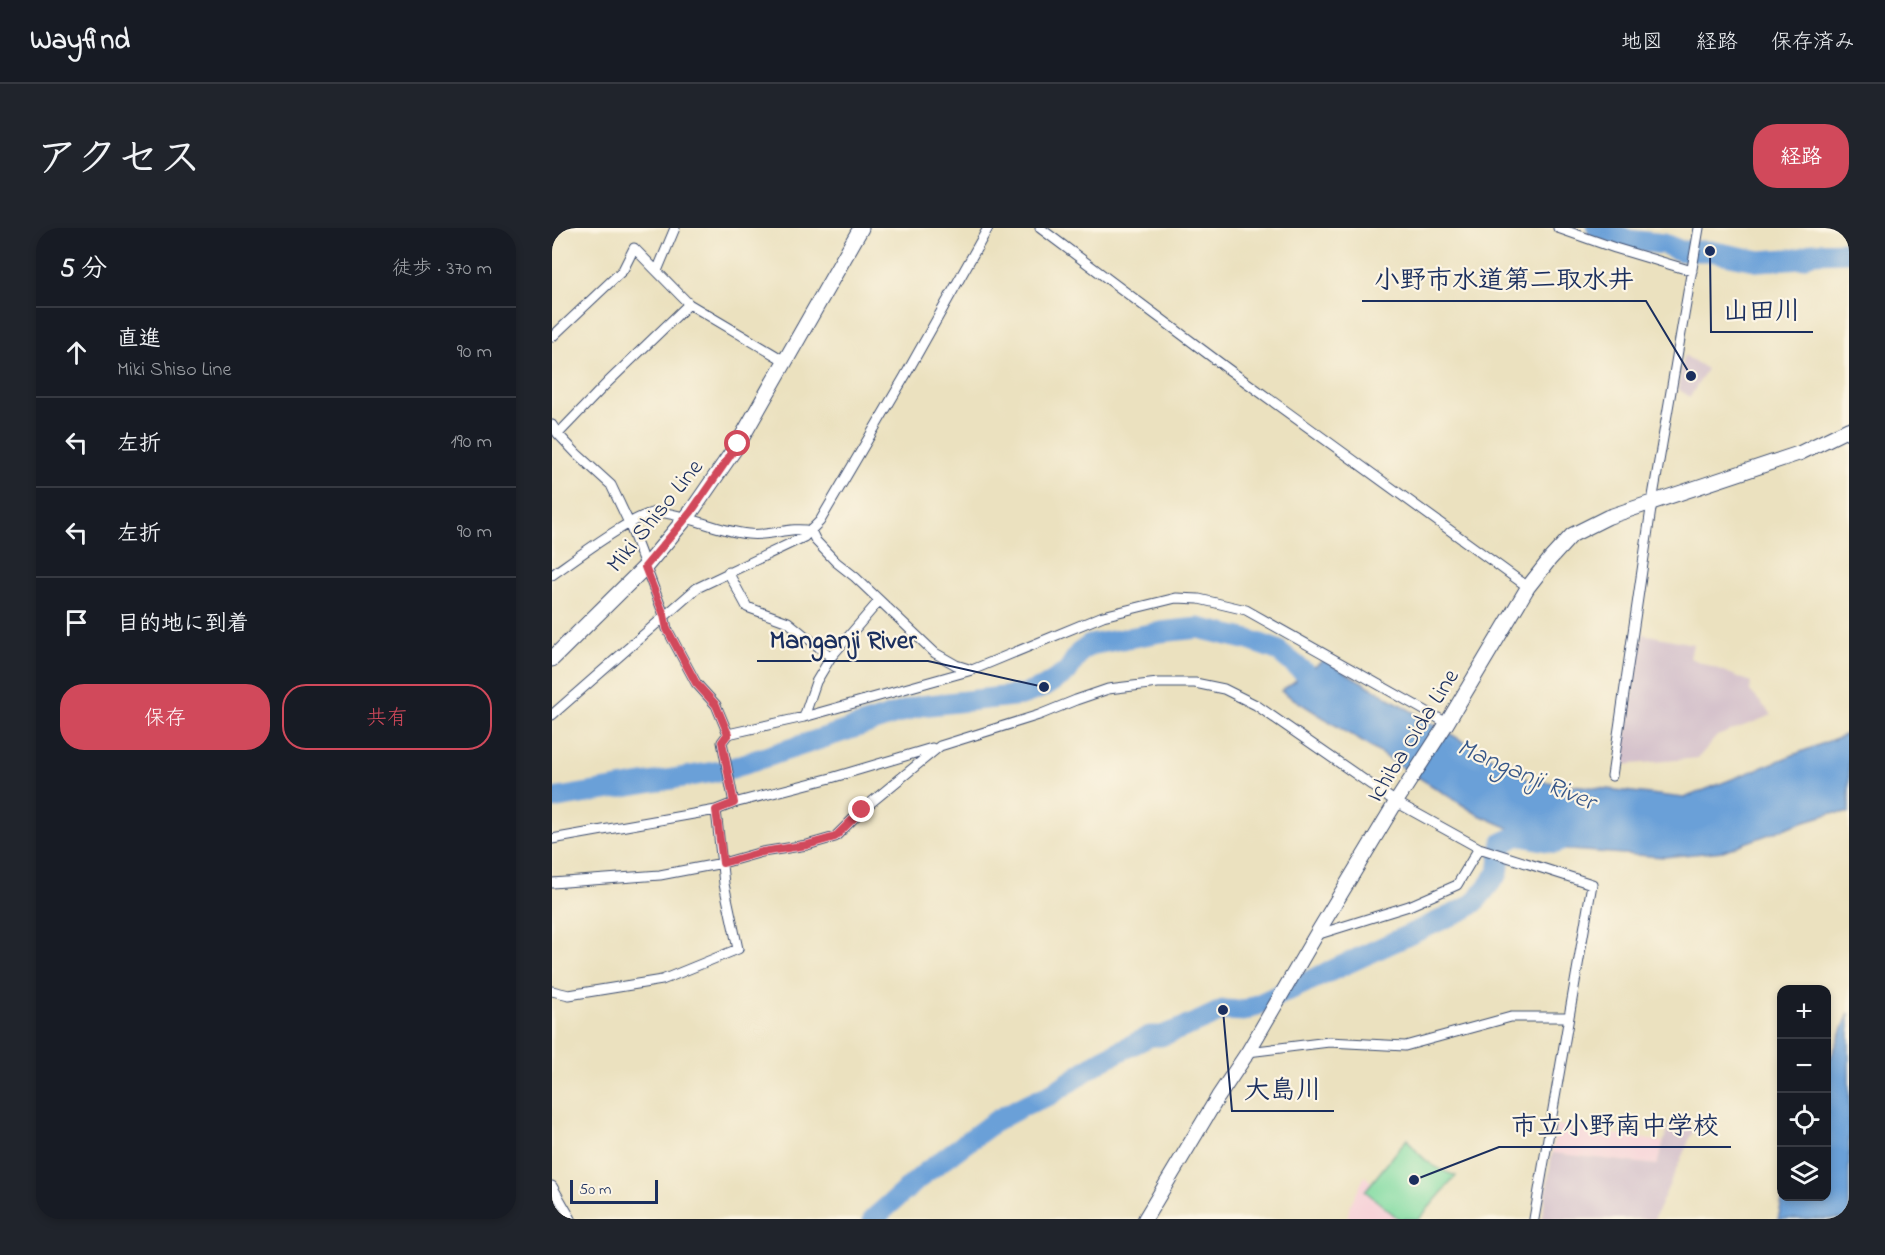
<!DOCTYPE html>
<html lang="ja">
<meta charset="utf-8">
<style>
:root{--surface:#171b24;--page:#20242c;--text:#f1f3f6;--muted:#9ea1a6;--line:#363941;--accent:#d1495b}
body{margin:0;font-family:"Indie Flower","Klee One",sans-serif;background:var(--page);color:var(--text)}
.controls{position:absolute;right:18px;bottom:18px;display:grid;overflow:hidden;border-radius:12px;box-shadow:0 3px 9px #0003}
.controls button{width:54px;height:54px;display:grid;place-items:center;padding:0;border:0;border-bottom:2px solid var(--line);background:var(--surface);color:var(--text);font:30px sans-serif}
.scale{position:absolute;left:18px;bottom:15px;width:88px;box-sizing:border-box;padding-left:6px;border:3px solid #1b2f5e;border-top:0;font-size:16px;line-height:21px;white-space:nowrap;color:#1b2f5e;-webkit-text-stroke:4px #fcf5e5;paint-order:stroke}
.stop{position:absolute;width:18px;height:18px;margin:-14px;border:4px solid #d1495b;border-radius:50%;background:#fff}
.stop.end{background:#d1495b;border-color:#fff;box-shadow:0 2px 6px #0008}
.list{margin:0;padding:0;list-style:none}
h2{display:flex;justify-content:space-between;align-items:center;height:78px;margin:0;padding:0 24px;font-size:26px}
h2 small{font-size:20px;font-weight:400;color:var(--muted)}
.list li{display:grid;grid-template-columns:39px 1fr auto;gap:18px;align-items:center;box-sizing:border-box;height:90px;padding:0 24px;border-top:2px solid var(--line)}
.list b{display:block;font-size:22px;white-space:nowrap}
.list p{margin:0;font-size:20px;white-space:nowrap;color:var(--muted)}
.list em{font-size:20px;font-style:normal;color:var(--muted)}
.actions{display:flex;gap:12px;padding:18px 24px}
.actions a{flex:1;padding:14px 0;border:2px solid var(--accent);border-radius:24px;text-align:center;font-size:21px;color:var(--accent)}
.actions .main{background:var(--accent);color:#fff}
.icon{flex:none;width:33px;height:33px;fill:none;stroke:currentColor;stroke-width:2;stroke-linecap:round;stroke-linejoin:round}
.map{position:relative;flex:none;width:1297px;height:991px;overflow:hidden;border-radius:24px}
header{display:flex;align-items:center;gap:36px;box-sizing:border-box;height:84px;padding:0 30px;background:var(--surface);border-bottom:2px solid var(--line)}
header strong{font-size:28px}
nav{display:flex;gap:33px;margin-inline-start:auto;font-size:21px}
.intro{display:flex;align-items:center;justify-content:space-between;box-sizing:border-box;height:144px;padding:0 36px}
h1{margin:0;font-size:42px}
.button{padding:15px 27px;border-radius:24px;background:var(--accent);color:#fff;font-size:21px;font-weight:700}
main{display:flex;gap:36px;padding:0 36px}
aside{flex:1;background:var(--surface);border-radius:24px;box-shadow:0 3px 9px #0003}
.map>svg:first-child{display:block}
.built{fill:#f6cfd7}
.industrial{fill:#d1bdc9}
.green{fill:#81dba2;stroke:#4e8580;stroke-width:1.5}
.water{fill:#6ba0d8;stroke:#43689b;stroke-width:1.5}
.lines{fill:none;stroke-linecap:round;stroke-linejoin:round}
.river{stroke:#6ba0d8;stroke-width:21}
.street-casing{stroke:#3a4a6d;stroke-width:11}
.secondary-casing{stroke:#3a4a6d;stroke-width:16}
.primary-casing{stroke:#3a4a6d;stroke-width:17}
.street{stroke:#fff;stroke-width:9}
.secondary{stroke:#fff;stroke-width:14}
.primary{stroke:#fff;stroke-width:15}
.route{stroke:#d1495b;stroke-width:8}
.labels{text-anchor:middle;stroke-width:4.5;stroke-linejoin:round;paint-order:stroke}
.street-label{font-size:24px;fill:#1b2f5e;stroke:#fcf5e5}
.water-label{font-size:26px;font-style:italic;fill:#375789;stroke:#fcf5e5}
.leader{fill:none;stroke:#1b2f5e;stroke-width:2}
.callout-dot{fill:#1b2f5e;stroke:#fcf5e5;stroke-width:2}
.callout-label{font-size:26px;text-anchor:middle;font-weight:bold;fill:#1b2f5e;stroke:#fcf5e5;stroke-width:4.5;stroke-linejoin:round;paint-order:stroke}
</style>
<header>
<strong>Wayfind</strong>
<nav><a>地図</a><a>経路</a><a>保存済み</a></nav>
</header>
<div class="intro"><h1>アクセス</h1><a class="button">経路</a></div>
<main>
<aside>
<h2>5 分<small>徒歩 · 370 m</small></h2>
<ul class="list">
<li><svg class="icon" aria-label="ahead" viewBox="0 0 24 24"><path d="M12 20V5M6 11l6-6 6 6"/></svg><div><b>直進</b><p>Miki Shiso Line</p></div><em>90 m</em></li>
<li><svg class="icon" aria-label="left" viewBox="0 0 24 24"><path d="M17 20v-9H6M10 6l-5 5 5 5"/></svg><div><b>左折</b></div><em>190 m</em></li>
<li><svg class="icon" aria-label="left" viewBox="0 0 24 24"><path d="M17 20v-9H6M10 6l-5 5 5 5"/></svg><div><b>左折</b></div><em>90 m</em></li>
<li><svg class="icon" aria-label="arrive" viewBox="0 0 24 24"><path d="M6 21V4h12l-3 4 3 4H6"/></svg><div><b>目的地に到着</b></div></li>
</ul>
<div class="actions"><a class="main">保存</a><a>共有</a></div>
</aside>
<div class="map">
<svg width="1297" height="991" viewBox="0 0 1297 991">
<rect width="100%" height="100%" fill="#fcf5e5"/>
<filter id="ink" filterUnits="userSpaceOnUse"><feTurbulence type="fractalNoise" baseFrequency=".0167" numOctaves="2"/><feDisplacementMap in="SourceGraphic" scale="12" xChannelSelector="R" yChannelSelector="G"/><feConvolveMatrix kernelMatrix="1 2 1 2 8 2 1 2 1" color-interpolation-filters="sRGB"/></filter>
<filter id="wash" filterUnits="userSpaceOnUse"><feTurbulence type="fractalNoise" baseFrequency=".008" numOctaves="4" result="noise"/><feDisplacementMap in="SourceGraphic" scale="24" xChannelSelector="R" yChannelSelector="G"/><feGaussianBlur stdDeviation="1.35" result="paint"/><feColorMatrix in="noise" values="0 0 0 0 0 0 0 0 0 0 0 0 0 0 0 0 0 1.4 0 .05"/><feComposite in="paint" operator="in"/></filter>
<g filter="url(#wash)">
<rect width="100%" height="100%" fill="#ebe1bf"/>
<!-- built -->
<path class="built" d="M 1004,897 L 1111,914 L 1105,937 L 1000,925 Z
M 855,911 L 867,927 L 881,939 L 904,948 L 867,991 L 795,991 L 798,977 L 813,948 L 820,955 Z"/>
<!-- industrial -->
<path class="industrial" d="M 1132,127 L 1155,141 L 1138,169 L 1126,161 Z
M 1091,406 L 1141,416 L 1138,430 L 1199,454 L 1198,463 L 1220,487 L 1165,508 L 1146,530 L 1069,537 Z
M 1117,895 L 1143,899 L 1102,991 L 990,991 L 1000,925 L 1105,937 Z"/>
<!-- green -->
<path class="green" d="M 855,911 C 870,932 880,939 904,948 L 867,991 L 847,991 L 813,963 Z"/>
<!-- water -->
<path class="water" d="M 772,432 L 977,552 L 1132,570 L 1297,505 L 1297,585 L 1280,585 L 1253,593 L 1171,623 L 1112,629 L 1005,621 L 925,586 L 729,463 Z
M 1297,785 L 1297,991 L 1226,991 L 1231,969 L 1274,968 L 1275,839 Z"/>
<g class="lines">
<!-- river -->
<path class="river" d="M 1045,0 L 1077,12 L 1112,16 L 1129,23 L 1158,23 L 1208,33 L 1250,30 L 1261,25 L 1297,24
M 0,571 L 174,542 L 368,478 L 470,467 L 492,459 L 515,444 L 527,425 L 538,417 L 609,404 L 646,400 L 697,412 L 725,422 L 758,449 L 770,468
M 321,991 L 373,945 L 445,892 L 475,876 L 498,867 L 550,832 L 598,808 L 609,808 L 641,796 L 671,782 L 692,783 L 915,680 L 923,674 L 946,645 L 950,615 L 967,607 L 1004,615 L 1008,613"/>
</g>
</g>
<g filter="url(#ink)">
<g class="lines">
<defs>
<path id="street" d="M 488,0 L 676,141 L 976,359
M 1006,0 L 1063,20 L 1140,43
M 105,43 L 123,0
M 0,109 L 71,42 L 82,20 L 137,76 L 233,133
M 0,197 L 6,206 L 25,226 L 59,257 L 77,295 L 112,387 L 115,401 L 144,455 L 164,477 L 176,506 L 170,514 L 182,575
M 6,206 L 55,155 L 137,76
M 176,344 L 195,379 L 236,394 L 279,429
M 0,347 C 19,334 87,282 106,284 C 137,287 165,303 196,306 C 218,309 238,298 259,303 L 264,313 L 284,334 L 303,349 L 383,425 L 404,437 L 420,442
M 0,487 L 145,360 L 252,309 L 268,293 L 353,148 L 436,0
M 252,489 L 264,454 L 279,429 L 327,373
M 176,506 L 252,489 L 420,442 L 551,388 L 624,370 L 647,371 L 694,382 L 895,495
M 1060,548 L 1100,274 L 1147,0
M 0,611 L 164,582 L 182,575 L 279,550 L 380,520
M 0,655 L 108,647 L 171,635 L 210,624 L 255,617 L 283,609 L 310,582 L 388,518 L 487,487 L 524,472 L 556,461 L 606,455 L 643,455 L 672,461 L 704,477 L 844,574 L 927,620 L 1040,656 L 982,991
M 764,707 L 857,678 L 905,657 L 927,620
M 0,763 L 17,767 L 110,752 L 186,721 L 172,656 L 164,582
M 696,824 L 777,814 L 853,818 L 959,789 L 1017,789
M 0,958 L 19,991"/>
<path id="secondary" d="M 593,991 L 666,869 L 696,824 L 764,707 L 844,574 L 895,495 L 976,359 L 998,331 L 1020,307 L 1056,289 L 1248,225 L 1297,201"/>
<path id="primary" d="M 0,431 L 93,339 L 139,284 L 186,216 L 309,0"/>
</defs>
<!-- street casing -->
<use href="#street" class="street-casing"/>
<!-- secondary casing -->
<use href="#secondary" class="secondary-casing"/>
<!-- primary casing -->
<use href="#primary" class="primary-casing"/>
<!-- street -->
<use href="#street" class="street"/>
<!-- secondary -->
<use href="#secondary" class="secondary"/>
<!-- primary -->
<use href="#primary" class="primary"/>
</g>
</g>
<g class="lines" filter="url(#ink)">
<!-- route -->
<path class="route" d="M 186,216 L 139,284 L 93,339 L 112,387 L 115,401 L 144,455 L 164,477 L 176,506 L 170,514 L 182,575 L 164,582 L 171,635 L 210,624 L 255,617 L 283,609 L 310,582"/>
</g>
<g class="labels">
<!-- street labels -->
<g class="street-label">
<text transform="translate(102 287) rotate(-51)" y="8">Miki Shiso Line</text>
<text transform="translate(860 507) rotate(-58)" y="8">Ichiba Oida Line</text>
</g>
<!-- water labels -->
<g class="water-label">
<text transform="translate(975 545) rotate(23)" y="9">Manganji River</text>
</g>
</g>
<!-- callouts -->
<path class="leader" d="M1139 148L1094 73H810M1158 23L1159 104H1261M492 459L376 433H205M671 782L680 883H782M862 952L947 919H1179"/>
<g class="callout-dot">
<circle cx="1139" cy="148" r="6"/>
<circle cx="1158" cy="23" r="6"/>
<circle cx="492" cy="459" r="6"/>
<circle cx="671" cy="782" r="6"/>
<circle cx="862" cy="952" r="6"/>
</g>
<g class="callout-label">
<text x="952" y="60">小野市水道第二取水井</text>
<text x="1210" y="91">山田川</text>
<text x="291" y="420">Manganji River</text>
<text x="731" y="870">大島川</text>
<text x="1063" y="906">市立小野南中学校</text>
</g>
</svg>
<div class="controls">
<button>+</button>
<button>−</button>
<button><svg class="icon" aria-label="locate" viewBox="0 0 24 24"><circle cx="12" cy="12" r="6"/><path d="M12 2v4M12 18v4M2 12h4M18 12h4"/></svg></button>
<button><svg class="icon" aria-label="layers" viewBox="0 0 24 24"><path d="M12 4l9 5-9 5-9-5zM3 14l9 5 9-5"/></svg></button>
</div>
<div class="scale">50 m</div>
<div class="stop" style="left:186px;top:216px"></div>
<div class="stop end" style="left:310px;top:582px"></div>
</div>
</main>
